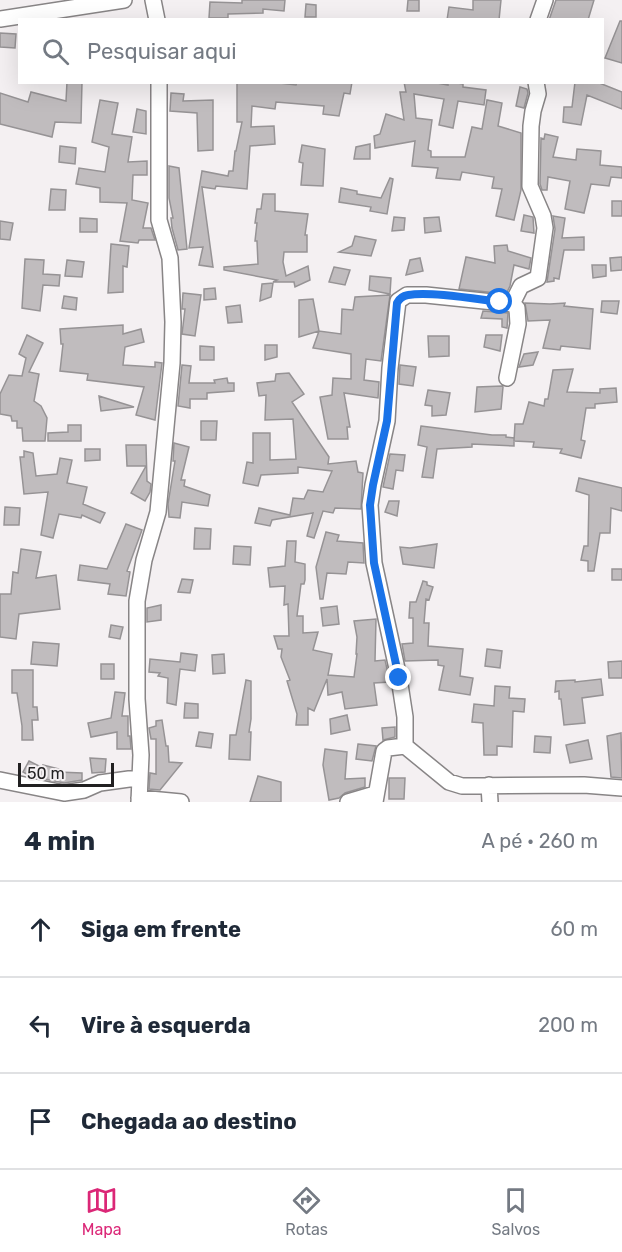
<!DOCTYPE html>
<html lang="pt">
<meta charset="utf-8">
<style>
:root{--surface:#fff;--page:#f6f6f7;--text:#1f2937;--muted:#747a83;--line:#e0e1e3;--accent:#db2777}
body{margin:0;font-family:Rubik,sans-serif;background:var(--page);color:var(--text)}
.scale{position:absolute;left:18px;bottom:15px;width:96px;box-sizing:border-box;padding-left:6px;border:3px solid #212021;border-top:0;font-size:16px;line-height:21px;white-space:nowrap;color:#212021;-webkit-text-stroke:4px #f4f0f2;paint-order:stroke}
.stop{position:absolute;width:18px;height:18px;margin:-14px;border:4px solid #1a73e8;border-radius:50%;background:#fff}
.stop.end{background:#1a73e8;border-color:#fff;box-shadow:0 2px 6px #0008}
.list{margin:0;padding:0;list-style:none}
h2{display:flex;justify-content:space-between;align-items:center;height:78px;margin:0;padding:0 24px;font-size:26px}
h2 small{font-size:20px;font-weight:400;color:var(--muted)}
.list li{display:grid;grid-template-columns:39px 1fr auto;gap:18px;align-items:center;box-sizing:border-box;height:96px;padding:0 24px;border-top:2px solid var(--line)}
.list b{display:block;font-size:22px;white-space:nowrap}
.list em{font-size:20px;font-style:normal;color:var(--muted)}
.icon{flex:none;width:33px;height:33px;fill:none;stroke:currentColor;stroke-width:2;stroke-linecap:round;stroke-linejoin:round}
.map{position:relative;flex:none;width:622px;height:802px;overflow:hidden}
.search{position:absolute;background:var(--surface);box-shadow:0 6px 24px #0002;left:18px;right:18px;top:18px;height:66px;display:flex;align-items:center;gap:15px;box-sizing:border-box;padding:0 21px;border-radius:0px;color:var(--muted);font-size:22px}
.sheet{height:366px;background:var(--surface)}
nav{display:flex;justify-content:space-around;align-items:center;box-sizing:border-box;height:84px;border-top:2px solid var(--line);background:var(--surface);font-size:16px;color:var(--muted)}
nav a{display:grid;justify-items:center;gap:3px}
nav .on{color:var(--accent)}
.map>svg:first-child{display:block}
.building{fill:#c0bcbe;stroke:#969395;stroke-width:1.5}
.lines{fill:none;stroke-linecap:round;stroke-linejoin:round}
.minor-casing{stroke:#888586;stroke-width:18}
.minor{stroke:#fff;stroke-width:15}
.route{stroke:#1a73e8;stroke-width:8}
</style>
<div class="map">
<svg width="622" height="802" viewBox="0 0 622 802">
<rect width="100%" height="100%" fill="#f4f0f2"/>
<!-- building -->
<path class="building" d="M 242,0 L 285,0 L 284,11 L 263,9 L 263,13 L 228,14 L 228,18 L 209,18 L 210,2 L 242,3 Z
M 408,0 L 419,0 L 419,11 L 407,11 Z
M 473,0 L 501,0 L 499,20 L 447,20 L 449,7 L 473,10 Z
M 556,0 L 594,0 L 588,20 L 549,20 Z
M 306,4 L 316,5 L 316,17 L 305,17 Z
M 620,21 L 622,21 L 622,63 L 605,58 Z
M 0,33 L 16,34 L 15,48 L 0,47 Z
M 67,82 L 82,82 L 81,123 L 55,122 L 52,137 L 0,124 L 0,93 L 28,102 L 31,92 L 66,101 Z
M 237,82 L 271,82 L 296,85 L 297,82 L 352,82 L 350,94 L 344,93 L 339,116 L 323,114 L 324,106 L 276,102 L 275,109 L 252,106 L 251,127 L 274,126 L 275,144 L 250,146 L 247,189 L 216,186 L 215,189 L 202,187 L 213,267 L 199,265 L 203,247 L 189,248 L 202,171 L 228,176 L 229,171 L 233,171 L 235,151 L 236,151 L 242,122 L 237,122 Z
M 404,82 L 432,82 L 448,85 L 448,82 L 452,82 L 463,84 L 463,87 L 486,90 L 484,105 L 458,101 L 453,128 L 439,125 L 444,99 L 414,94 L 416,118 L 432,120 L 428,150 L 431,151 L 431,157 L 465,157 L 472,127 L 482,129 L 487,100 L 502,103 L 498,126 L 521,133 L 521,190 L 514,220 L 496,216 L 502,189 L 492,188 L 494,177 L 462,172 L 460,180 L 436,178 L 438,168 L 412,166 L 415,141 L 375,148 L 374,136 L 380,134 L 386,114 L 404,120 L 400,92 L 406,92 Z
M 575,82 L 597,82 L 622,92 L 622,109 L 587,95 L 581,125 L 563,122 L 564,107 L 572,107 Z
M 520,87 L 527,89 L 528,93 L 524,108 L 516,106 Z
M 171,93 L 184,94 L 183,101 L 213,100 L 213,150 L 198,151 L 197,113 L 170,111 Z
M 100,100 L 118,103 L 112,134 L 132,137 L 128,162 L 147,161 L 147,175 L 133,175 L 132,200 L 148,203 L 143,228 L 151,228 L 155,240 L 139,240 L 138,243 L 120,241 L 127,203 L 100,202 L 100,188 L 76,184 L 79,168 L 105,172 L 109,147 L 92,142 Z
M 137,109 L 146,111 L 146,134 L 133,132 Z
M 545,134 L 558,137 L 553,157 L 576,160 L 577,149 L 601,151 L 600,165 L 622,167 L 622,178 L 611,177 L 609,186 L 591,184 L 584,213 L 565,209 L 570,181 L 548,177 L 547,190 L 542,190 L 540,184 L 541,138 L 544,139 Z
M 370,144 L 370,159 L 354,159 L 356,147 Z
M 302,145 L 325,149 L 323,186 L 301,185 L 303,163 L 299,162 Z
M 60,146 L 76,148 L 75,164 L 59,162 Z
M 169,166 L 179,168 L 187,249 L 178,250 L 172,228 L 171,218 L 173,218 L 169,198 Z
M 390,178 L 393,179 L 387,214 L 370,211 L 371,207 L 339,202 L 341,188 L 357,191 L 357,194 L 381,198 Z
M 51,189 L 66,190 L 65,210 L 49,210 Z
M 263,194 L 275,194 L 275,211 L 308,214 L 305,235 L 307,235 L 307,252 L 284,252 L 283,262 L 286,276 L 308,266 L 310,280 L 295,287 L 294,282 L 273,282 L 277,280 L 224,270 L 224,267 L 258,264 L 257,241 L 255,241 L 257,223 L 255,223 L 257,209 L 261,209 Z
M 612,201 L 622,201 L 622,216 L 612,216 Z
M 524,215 L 533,217 L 534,233 L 521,231 Z
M 553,216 L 565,218 L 562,238 L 584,237 L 584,250 L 564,250 L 559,279 L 554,278 L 554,281 L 547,282 L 555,229 Z
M 394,217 L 405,218 L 404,230 L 392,231 Z
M 439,217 L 441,231 L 425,233 L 424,218 Z
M 80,218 L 97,219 L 97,232 L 80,232 Z
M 0,221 L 13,223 L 10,240 L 0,239 Z
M 355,236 L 376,240 L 371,256 L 339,252 L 352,246 Z
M 111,244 L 129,246 L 127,267 L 123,266 L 123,292 L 108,293 Z
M 507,245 L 508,251 L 531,258 L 529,269 L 514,265 L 510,286 L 506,294 L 459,289 L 466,257 L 495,263 L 494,246 Z
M 622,257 L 622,270 L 611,271 L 610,258 Z
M 420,258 L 423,271 L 406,275 L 410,260 Z
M 25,259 L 44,260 L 43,274 L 60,275 L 59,286 L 43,285 L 40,311 L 22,308 Z
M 67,260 L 84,262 L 82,277 L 65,276 Z
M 592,265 L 606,265 L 606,276 L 593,278 Z
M 334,267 L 350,270 L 345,285 L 329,282 Z
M 370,276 L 391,278 L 390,294 L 369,290 Z
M 273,283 L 271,297 L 260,301 L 262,284 Z
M 215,288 L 216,299 L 204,300 L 204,289 Z
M 183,293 L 201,295 L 195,336 L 182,334 L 185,309 L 182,309 Z
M 390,295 L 381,361 L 366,359 L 364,380 L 379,382 L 378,398 L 344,393 L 350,427 L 347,427 L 348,439 L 328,439 L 320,397 L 332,395 L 333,378 L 351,379 L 351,354 L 313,348 L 319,331 L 341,334 L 342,309 L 353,310 L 355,297 Z
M 64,296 L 77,298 L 76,310 L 62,308 Z
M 313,299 L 319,331 L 299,337 L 299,300 Z
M 602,301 L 619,301 L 617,314 L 601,312 Z
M 525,303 L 550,304 L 565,303 L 564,306 L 593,309 L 590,349 L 561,346 L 560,350 L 543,348 L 550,320 L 528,321 Z
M 240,305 L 242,322 L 228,323 L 226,307 Z
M 483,311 L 508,313 L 507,328 L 502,327 L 502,319 L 481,318 Z
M 123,325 L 123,334 L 141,329 L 144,342 L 125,347 L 123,365 L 155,367 L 155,362 L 162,363 L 155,420 L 136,415 L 144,387 L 87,380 L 88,374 L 60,371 L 63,344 L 61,344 L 60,329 Z
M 27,335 L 43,343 L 29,372 L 39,374 L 34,401 L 41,406 L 47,418 L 45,441 L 23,441 L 22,428 L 17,428 L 17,421 L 12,421 L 11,416 L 0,414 L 0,394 L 9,375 L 22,376 L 26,358 L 19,354 Z
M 486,335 L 502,335 L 500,351 L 484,347 Z
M 428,336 L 449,336 L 449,356 L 429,357 Z
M 265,345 L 277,345 L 277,357 L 265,360 Z
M 200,346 L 214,347 L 214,360 L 200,360 Z
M 538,352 L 533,365 L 519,367 L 524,354 Z
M 182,365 L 191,366 L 189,383 L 215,383 L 214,380 L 227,378 L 228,383 L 234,383 L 234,391 L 207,393 L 207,399 L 190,399 L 190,408 L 178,406 Z
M 400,365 L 416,367 L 413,386 L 399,384 Z
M 573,369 L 567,392 L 600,393 L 600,389 L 616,388 L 617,402 L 595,404 L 595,408 L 586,408 L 581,440 L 585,441 L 581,458 L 560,453 L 562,449 L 533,447 L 534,442 L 514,441 L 515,424 L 523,424 L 529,402 L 544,406 L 545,399 L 548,399 L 553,370 Z
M 289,373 L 304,394 L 292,402 L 329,457 L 328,464 L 356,461 L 358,472 L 363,473 L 361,509 L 335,508 L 333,513 L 323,511 L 314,538 L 307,536 L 313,513 L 272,520 L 270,526 L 255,523 L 259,508 L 290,515 L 293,498 L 304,499 L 308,490 L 323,492 L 332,471 L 298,467 L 298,473 L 261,475 L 258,486 L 243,483 L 247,462 L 253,463 L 253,433 L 270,433 L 270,460 L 296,459 L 293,419 L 265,420 L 266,395 L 259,396 L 257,383 L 275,381 L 276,374 Z
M 502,386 L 503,387 L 501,409 L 475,412 L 477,387 Z
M 428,390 L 450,393 L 446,415 L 432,416 L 432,406 L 425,405 Z
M 99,396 L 134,407 L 101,411 Z
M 201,421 L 217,421 L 216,440 L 201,440 Z
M 68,425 L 81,425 L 81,441 L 48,441 L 48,433 L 68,432 Z
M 421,426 L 492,435 L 506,435 L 506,437 L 514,438 L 514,446 L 472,444 L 472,447 L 437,449 L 433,478 L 422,477 L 427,447 L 418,445 Z
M 174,443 L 189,447 L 181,480 L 185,480 L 184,486 L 210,495 L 208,506 L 182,502 L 180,518 L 169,517 L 168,504 L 175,461 L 173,461 Z
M 126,445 L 146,445 L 147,481 L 151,484 L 150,492 L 145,501 L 131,493 L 146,466 L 127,466 Z
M 85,449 L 100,449 L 100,460 L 85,461 Z
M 24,451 L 33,453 L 36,476 L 57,474 L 60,458 L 72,460 L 67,483 L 87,487 L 83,504 L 105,513 L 100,523 L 82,515 L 81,518 L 59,514 L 53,538 L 41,535 L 48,492 L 24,494 L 20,457 L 24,457 Z
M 390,454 L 405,455 L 403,471 L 396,470 L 393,489 L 383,487 Z
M 579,478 L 622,488 L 622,511 L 611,508 L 610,533 L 600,533 L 594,571 L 588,571 L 588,561 L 581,560 L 584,546 L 588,546 L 589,495 L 576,491 Z
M 389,501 L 399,501 L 397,516 L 385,512 Z
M 5,507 L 20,508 L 19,525 L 4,525 Z
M 126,524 L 142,530 L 127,571 L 130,572 L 126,596 L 108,594 L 110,584 L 78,580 L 80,565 L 107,569 Z
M 195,528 L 211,529 L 210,549 L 194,549 Z
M 326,532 L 339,535 L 337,541 L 363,543 L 364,563 L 348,562 L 346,574 L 327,573 L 323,599 L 320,599 L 316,567 Z
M 287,541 L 296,541 L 295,562 L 305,564 L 305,580 L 304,584 L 301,584 L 297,616 L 303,616 L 303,633 L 318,632 L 313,650 L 332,654 L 328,675 L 354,677 L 357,654 L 356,654 L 357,637 L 354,621 L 376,619 L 375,661 L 385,660 L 390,682 L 374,683 L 377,705 L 345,709 L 342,692 L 328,695 L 327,679 L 314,711 L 308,708 L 308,725 L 296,725 L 297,714 L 287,681 L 290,680 L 281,657 L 282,649 L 278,649 L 274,636 L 289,636 L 288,604 L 284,605 L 285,586 L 270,587 L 268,568 L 285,566 Z
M 437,544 L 434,568 L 403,564 L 400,547 L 410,548 Z
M 234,546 L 251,547 L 250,565 L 233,564 Z
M 21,549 L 41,552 L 36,578 L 56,575 L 60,609 L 19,614 L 16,639 L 0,637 L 0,594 L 11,594 L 13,572 L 18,573 Z
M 612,569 L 622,569 L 622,580 L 612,580 Z
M 182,579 L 193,580 L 190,593 L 178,592 Z
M 423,581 L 427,582 L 427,585 L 433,587 L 429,600 L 426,599 L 424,623 L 429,623 L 428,646 L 463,649 L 460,676 L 473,678 L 470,695 L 439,690 L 444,666 L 438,665 L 438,660 L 405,661 L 402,644 L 413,643 L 413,618 L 409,618 L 410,602 L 416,602 Z
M 161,605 L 161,620 L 147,622 L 147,608 Z
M 337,606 L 339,624 L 323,626 L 321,608 Z
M 111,625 L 123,627 L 120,639 L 109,637 Z
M 33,642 L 59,644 L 57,666 L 31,664 Z
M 487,649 L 502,651 L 500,668 L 485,666 Z
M 181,653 L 197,655 L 195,671 L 180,669 L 176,705 L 167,703 L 168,678 L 158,676 L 160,673 L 149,672 L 150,659 L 180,662 Z
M 224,654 L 225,673 L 213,674 L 212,655 Z
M 622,661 L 622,678 L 609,678 L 608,662 Z
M 101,664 L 114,664 L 114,679 L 101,679 Z
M 12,670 L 33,670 L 33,707 L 37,707 L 38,720 L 32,720 L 33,740 L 22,740 L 22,726 L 17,693 L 12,693 Z
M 601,679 L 603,695 L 582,698 L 585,723 L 564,725 L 561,699 L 559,699 L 559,691 L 555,692 L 556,681 L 575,680 L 575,682 Z
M 246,680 L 251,681 L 251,719 L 249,732 L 251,732 L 250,760 L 229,759 L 230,735 L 236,735 Z
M 495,686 L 510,687 L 509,698 L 525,699 L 524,712 L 513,711 L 512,747 L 497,746 L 497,755 L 484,755 L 483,723 L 472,722 L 474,704 L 494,706 Z
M 115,692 L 125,693 L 122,716 L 128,716 L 128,736 L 130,736 L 131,749 L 117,749 L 117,732 L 91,737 L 88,723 L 111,718 Z
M 185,703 L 198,704 L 198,718 L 184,718 Z
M 347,715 L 350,730 L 331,734 L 330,719 Z
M 162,720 L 166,746 L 168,746 L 169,762 L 182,763 L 160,790 L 149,789 L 150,773 L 156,774 L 156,739 L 151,739 L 149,728 L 156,726 L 156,721 Z
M 395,727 L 395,737 L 383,740 L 382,728 Z
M 199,732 L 213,734 L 211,748 L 196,746 Z
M 621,733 L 622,778 L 611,777 L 607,736 Z
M 535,736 L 551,737 L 550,753 L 534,752 Z
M 588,740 L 592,759 L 570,763 L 566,745 Z
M 358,744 L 376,746 L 372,761 L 356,759 Z
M 325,749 L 347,752 L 345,779 L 365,778 L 365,787 L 345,793 L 339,798 L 329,800 L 323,765 Z
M 90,758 L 106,759 L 105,772 L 92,773 Z
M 29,761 L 43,768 L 43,765 L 59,769 L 58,772 L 82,773 L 82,780 L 64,783 L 30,776 L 23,772 Z
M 258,776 L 281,782 L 281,802 L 250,802 Z
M 389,778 L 405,778 L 404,799 L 389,799 Z"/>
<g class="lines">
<defs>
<path id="minor" d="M 153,0 L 157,20
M 0,19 L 124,0
M 538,20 L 545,0
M 512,304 L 521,286 L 538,278 L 545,228 L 543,216 L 530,186 L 531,126 L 533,111 L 538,94 L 536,82
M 507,378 L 518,324 L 517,308 L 512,304 L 426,295 L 407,295 L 398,301 L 390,368 L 387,421 L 373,485 L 370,505 L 374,563 L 399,678 L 405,717 L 405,746 L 449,782 L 462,786 L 584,785 L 622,788
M 0,780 L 64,793 L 84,790 L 100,783 L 129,779 L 139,779
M 489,785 L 490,802
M 139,798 L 181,802
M 139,802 L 141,755 L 137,699 L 137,601 L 144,560 L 158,512 L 172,363 L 173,322 L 170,258 L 159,220 L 159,82
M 348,802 L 375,794
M 375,802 L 384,751 L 388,748 L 405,746"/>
</defs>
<!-- minor casing -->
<use href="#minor" class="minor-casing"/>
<!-- minor -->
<use href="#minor" class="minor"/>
</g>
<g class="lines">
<!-- route -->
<path class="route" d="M 399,678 L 374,563 L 370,505 L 373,485 L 387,421 L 397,303 C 399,299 402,296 408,295 C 429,291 476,299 500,302"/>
</g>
</svg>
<div class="scale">50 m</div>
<div class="stop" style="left:500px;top:302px"></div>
<div class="stop end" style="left:399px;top:678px"></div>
<div class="search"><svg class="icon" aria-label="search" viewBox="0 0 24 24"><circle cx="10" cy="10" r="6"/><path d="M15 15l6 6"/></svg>Pesquisar aqui</div>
</div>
<section class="sheet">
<h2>4 min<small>A pé · 260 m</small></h2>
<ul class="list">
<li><svg class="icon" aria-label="ahead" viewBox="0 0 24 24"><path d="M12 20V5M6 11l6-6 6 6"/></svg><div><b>Siga em frente</b></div><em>60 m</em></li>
<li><svg class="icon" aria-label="left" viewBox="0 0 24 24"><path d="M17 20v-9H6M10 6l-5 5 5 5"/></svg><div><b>Vire à esquerda</b></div><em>200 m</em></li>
<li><svg class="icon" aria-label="arrive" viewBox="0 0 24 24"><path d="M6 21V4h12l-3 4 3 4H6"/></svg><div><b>Chegada ao destino</b></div></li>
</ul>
</section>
<nav>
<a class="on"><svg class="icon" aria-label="map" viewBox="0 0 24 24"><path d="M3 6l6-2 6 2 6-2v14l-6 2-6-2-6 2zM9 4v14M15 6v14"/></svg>Mapa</a>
<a><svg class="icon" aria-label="directions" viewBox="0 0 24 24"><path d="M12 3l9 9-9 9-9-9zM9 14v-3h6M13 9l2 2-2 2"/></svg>Rotas</a>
<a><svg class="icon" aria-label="saved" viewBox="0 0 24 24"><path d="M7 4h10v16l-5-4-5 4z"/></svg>Salvos</a>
</nav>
